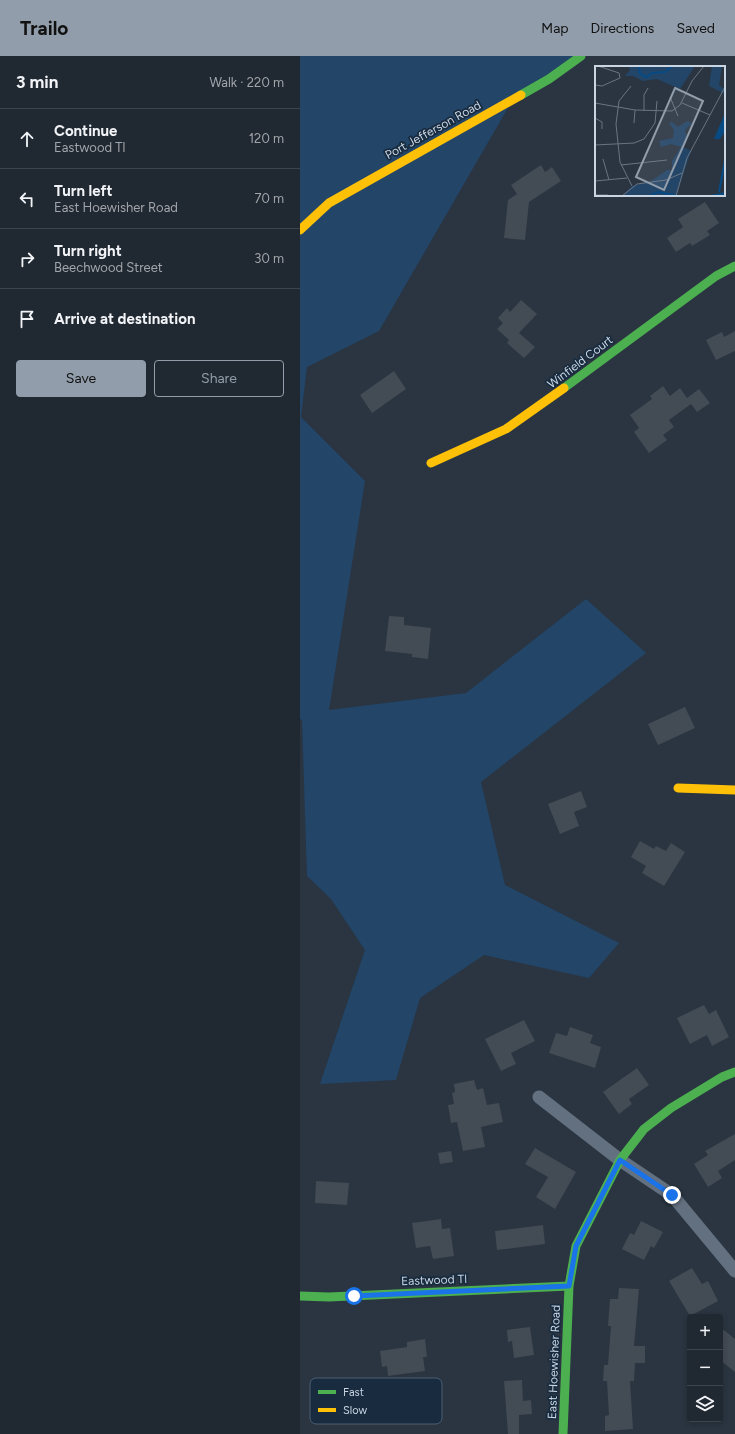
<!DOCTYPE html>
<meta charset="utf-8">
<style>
:root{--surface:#202831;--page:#283039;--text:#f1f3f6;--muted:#a2a6ab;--line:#3d444d;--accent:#919daa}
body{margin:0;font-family:Figtree,sans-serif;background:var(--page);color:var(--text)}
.controls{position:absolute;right:12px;bottom:12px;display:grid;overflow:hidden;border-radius:4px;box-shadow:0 2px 6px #0003}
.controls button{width:36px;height:36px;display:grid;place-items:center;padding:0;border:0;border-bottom:1px solid var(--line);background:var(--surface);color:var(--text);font:20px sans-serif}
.stop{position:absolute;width:12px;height:12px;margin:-9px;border:3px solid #1a73e8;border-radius:50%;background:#fff}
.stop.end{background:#1a73e8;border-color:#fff;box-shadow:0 1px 4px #0008}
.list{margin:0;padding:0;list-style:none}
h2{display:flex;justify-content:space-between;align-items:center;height:52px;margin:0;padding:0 16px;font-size:17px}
h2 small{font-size:13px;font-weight:400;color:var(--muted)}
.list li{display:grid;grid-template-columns:26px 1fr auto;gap:12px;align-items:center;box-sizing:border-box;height:60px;padding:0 16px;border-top:1px solid var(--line)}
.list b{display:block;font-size:15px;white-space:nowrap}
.list p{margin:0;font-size:13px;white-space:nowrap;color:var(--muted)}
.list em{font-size:13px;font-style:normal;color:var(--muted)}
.actions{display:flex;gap:8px;padding:12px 16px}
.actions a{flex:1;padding:9px 0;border:1px solid var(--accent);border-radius:4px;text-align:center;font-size:14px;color:var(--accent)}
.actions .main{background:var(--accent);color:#111}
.icon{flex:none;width:22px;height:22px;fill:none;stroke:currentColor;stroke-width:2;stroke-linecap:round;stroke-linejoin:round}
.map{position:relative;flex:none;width:435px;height:1378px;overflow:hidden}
header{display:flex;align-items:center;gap:24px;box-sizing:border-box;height:56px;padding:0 20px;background:var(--accent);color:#111}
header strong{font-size:19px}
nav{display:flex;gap:22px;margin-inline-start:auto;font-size:14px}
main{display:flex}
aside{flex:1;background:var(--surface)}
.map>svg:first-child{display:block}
.green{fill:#234568}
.building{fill:#434b55}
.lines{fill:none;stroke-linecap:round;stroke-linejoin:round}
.street{stroke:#63707f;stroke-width:13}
.fast{stroke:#4caf50;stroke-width:9}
.slow{stroke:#ffc107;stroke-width:9}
.route{stroke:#1a73e8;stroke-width:5}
.labels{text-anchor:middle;stroke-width:3.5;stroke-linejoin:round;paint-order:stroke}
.street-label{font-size:12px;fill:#c9d5e3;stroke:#182b3f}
.inset-river{fill:none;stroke:#084b84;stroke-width:2}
.inset-road{fill:none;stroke:#6a7582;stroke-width:1}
.view{fill:#919daa;fill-opacity:0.15;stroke:#919daa;stroke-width:2}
.inset-edge{fill:none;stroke:#c9d5e3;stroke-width:2}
.key{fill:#182b3f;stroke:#4d5e70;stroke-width:1}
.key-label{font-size:11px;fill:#c9d5e3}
</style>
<header>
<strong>Trailo</strong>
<nav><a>Map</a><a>Directions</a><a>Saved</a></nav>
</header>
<main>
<aside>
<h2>3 min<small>Walk · 220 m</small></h2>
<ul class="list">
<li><svg class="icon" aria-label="ahead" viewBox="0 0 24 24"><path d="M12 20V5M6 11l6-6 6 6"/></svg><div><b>Continue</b><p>Eastwood Tl</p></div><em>120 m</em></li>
<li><svg class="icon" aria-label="left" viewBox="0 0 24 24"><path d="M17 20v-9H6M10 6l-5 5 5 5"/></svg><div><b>Turn left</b><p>East Hoewisher Road</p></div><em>70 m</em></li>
<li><svg class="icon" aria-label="right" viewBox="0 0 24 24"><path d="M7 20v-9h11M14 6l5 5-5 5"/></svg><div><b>Turn right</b><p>Beechwood Street</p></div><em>30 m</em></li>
<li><svg class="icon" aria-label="arrive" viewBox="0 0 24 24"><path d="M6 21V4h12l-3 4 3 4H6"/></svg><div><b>Arrive at destination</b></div></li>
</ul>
<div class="actions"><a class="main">Save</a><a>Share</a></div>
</aside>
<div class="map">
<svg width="435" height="1378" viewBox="0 0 435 1378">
<rect width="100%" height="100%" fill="#2a3541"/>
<!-- green -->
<path class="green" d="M 0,0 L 281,0 L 213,43 L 79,275 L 7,311 L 1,361 L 65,425 L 29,654 L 166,637 L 286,543 L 346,597 L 181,726 L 205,829 L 319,887 L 289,922 L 184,899 L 120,942 L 96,1024 L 20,1028 L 65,894 L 31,843 L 7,820 L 2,664 L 0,663 Z"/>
<!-- building -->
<path class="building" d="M 241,109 L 245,116 L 252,111 L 261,125 L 229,146 L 225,184 L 204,182 L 208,144 L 217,138 L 211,129 Z
M 405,146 L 419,167 L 407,175 L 410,179 L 392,190 L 390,187 L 376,196 L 367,182 L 383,171 L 378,163 Z
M 221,244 L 237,258 L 219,277 L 235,291 L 224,302 L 207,287 L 209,284 L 197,273 L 203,267 L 198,262 L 207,252 L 210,256 Z
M 435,275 L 435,295 L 416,304 L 406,284 L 422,276 L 424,281 Z
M 94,315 L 106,333 L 72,357 L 60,339 Z
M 363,330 L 370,340 L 380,332 L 387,342 L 399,333 L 410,347 L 397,356 L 391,348 L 369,364 L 374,371 L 363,379 L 367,384 L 349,397 L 334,376 L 339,372 L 330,359 L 352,343 L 350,340 Z
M 89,560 L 104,561 L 104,569 L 131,572 L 128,603 L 112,601 L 112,598 L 85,595 Z
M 385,651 L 395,672 L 358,689 L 348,668 Z
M 281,735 L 287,751 L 274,756 L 279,770 L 260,778 L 248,748 Z
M 340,785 L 354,793 L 356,790 L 366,795 L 371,787 L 385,796 L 364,830 L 342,817 L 346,810 L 331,801 Z
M 404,949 L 409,958 L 416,954 L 429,981 L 412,990 L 407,979 L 390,988 L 377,962 Z
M 224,964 L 235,985 L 211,997 L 216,1008 L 201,1015 L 185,983 Z
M 270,971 L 293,979 L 290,987 L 301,991 L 295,1012 L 249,997 L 256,977 L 267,980 Z
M 337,1012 L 349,1029 L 329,1043 L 332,1048 L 319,1058 L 303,1036 Z
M 174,1024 L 177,1034 L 183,1032 L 187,1049 L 199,1047 L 203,1066 L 181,1071 L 185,1091 L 163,1095 L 157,1066 L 151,1067 L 148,1049 L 154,1048 L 152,1037 L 155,1036 L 154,1028 Z
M 435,1078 L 435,1104 L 418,1115 L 422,1122 L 408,1131 L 394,1108 L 408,1099 L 405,1095 Z
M 235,1092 L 276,1116 L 255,1153 L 236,1141 L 248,1121 L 225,1108 Z
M 151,1095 L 153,1106 L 140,1108 L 138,1097 Z
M 16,1125 L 49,1127 L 47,1149 L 15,1147 Z
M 141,1163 L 142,1173 L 150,1172 L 154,1200 L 133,1203 L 130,1190 L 116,1192 L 112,1167 Z
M 341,1165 L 363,1176 L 354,1192 L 351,1190 L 344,1204 L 322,1193 L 330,1177 L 334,1179 Z
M 243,1169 L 245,1188 L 197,1194 L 195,1175 Z
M 392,1212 L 402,1228 L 408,1225 L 418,1245 L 390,1260 L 369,1225 Z
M 319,1232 L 339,1233 L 334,1290 L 345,1290 L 345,1307 L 335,1307 L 334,1325 L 330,1325 L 333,1373 L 305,1375 L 305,1360 L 309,1359 L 307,1325 L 303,1325 L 304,1309 L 308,1309 L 311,1270 L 308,1270 L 310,1243 L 318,1243 Z
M 230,1271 L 234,1299 L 214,1302 L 212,1285 L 208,1286 L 207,1274 Z
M 420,1271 L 435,1283 L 435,1316 L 420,1304 Z
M 125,1283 L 127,1301 L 123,1301 L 125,1315 L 88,1320 L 87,1310 L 82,1311 L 80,1295 L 107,1291 L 107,1286 Z
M 222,1324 L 223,1345 L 231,1344 L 232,1358 L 219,1359 L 219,1378 L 208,1378 L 204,1325 Z"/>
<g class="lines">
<!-- street -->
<path class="street" d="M 239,1041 L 320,1104 L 372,1139 L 435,1215"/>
<!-- fast -->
<path class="fast" d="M 221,39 L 249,23 L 281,0
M 264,332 L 416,220 L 435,210
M 0,1240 L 29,1241 L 269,1230
M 263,1378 L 269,1230 L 276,1190 L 320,1104 L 344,1073 L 371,1052 L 422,1021 L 435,1016"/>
<!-- slow -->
<path class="slow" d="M 0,174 L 29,147 L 221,39
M 131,407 L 206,373 L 264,332
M 378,732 L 435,734"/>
</g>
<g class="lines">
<!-- route -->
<path class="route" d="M 54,1240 L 269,1230 L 276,1190 L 320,1104 L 372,1139"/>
</g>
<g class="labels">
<!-- street labels -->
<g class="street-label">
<text transform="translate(133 74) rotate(-29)" y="4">Port Jefferson Road</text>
<text transform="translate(280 306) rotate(-37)" y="4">Winfield Court</text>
<text transform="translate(134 1224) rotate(-2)" y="4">Eastwood Tl</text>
<text transform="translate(254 1306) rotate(-88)" y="4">East Hoewisher Road</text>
</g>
</g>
<!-- overview -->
<g transform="translate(295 10)">
<rect width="130" height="130" fill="#2a3541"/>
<path d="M 34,0 L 100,0 L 85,23 L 62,13 L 48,15 L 38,10 L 30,10 L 35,4 ZM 117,0 L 127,0 L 124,19 L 129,23 L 130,21 L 130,28 L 114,20 ZM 92,55 L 97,57 L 90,64 L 92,71 L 88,81 L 96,85 L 81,130 L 27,130 L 37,120 L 56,115 L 72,104 L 77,104 L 77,95 L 86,81 L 76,78 L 66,81 L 64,75 L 78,72 L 79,64 L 74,57 L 77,56 L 83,61 Z" fill="#234568"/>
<path d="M 130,47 L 130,65 L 125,73 L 119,73 Z" fill="#084b84"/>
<path class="inset-river" d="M 44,0 L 45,8 L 52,11 L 57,7 L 70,6 L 77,0M 124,126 L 130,94M 54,130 L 63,126 L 84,130M 116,130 L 130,127"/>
<path class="inset-road" d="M 0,19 L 7,20 L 25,12 L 24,7 L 3,0M 36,20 L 24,35 L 21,58 L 25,96 L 37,120M 75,31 L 83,50M 0,37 L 40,44 L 77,45 L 85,39 L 97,15 L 109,0M 87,37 L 115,49M 49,45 L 49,29 L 53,22M 0,52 L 7,56 L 7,63M 39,57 L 40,44M 0,79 L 39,77 L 49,73 L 60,57 L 62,35M 8,93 L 14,114M 26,99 L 72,94M 0,115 L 32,112M 0,129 L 13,129M 27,130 L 42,118 L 71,114 L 87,107M 81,130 L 92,92 L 130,21"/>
<path class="view" d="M 80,22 L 108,35 L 69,124 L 41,111 Z"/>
<rect width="130" height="130" class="inset-edge"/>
</g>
<!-- legend -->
<rect x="10" y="1322" width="132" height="46" rx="6" class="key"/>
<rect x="18" y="1334" width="18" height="4" fill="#4caf50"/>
<rect x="18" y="1352" width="18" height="4" fill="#ffc107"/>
<g class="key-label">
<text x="43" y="1340">Fast</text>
<text x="43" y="1358">Slow</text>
</g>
</svg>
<div class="controls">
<button>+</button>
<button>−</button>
<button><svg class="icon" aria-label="layers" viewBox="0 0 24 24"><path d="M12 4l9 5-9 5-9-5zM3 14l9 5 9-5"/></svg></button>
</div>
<div class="stop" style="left:54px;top:1240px"></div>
<div class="stop end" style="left:372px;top:1139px"></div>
</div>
</main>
